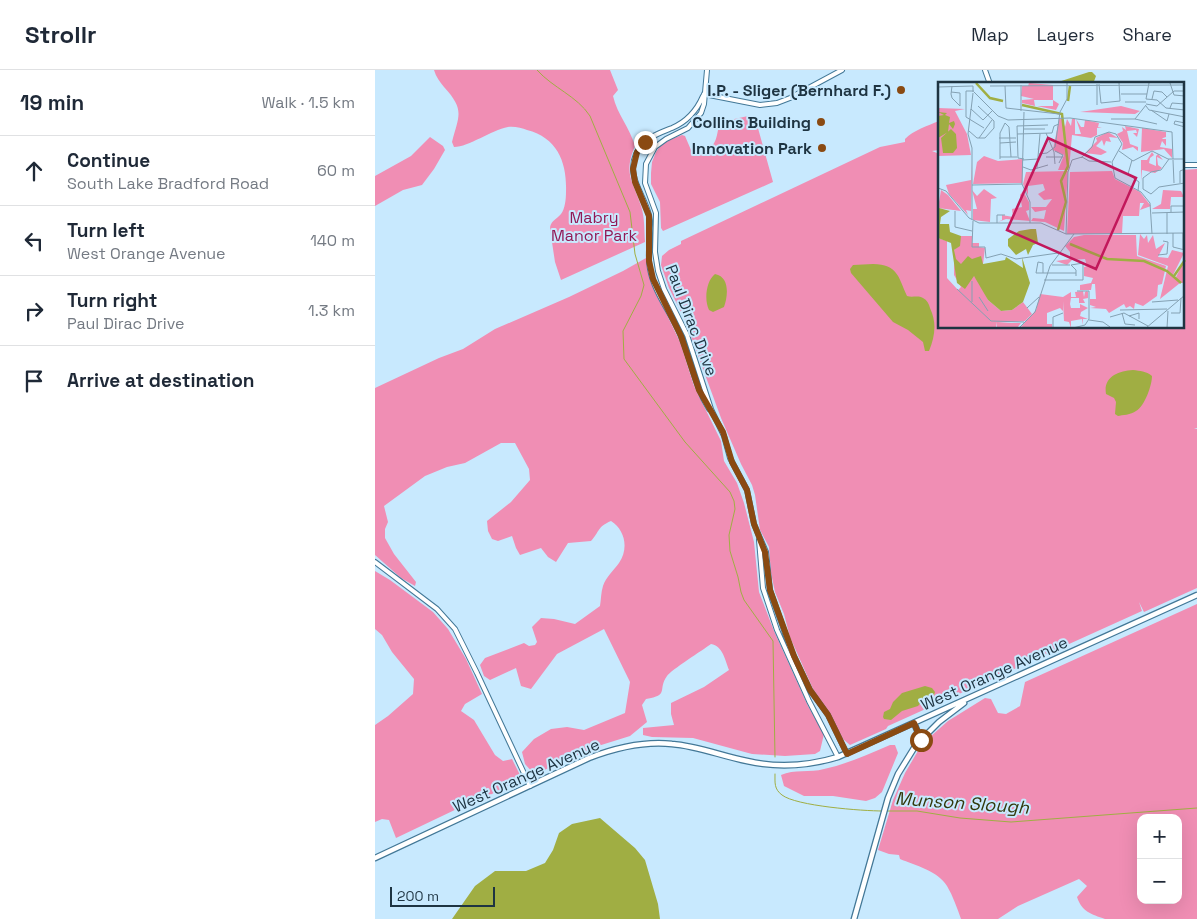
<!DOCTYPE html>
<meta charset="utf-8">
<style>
:root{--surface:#fff;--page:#f2f2f3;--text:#1f2937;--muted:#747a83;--line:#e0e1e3}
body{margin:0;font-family:"Space Grotesk",sans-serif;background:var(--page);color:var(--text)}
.controls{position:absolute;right:15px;bottom:15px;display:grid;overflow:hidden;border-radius:10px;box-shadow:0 5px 20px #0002}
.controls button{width:45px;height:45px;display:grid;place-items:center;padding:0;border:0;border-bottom:1px solid var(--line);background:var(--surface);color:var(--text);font:25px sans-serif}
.scale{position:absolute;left:15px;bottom:12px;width:105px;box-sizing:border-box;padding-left:5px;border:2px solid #1e3442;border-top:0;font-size:14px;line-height:18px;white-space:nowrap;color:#1e3442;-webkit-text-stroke:4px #c8e9fe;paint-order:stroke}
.stop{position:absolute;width:15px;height:15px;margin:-11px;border:4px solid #8a4a12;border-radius:50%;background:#fff}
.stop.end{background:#8a4a12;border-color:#fff;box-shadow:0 1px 5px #0008}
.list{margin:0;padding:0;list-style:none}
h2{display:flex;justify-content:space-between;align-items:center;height:65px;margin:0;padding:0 20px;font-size:21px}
h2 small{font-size:16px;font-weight:400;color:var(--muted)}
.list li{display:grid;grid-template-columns:32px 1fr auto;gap:15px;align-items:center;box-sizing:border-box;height:70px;padding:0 20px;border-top:1px solid var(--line)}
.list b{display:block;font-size:19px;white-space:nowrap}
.list p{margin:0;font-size:16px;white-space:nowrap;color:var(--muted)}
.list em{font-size:16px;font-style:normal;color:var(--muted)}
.icon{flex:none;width:28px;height:28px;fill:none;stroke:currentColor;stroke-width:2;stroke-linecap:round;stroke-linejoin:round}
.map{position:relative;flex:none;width:822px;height:849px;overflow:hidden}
header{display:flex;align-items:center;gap:30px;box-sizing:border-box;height:70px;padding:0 25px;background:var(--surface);border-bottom:1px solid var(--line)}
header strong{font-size:24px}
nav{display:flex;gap:28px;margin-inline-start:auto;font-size:18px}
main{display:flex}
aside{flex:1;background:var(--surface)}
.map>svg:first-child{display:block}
.green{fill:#f08eb4;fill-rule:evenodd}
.water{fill:#a0ae43}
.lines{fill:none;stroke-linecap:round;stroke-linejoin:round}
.stream{stroke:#a0ae43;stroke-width:1}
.tertiary-casing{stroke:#437897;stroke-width:6}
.secondary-casing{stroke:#437897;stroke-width:7}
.tertiary{stroke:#fff;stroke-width:4}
.secondary{stroke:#fff;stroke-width:4.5}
.route{stroke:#8a4a12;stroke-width:6}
.poi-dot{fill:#8a4a12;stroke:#c8e9fe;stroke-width:2}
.labels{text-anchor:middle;stroke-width:4;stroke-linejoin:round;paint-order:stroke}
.poi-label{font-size:16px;font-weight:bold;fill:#1e3442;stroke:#c8e9fe;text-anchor:end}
.park-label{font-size:16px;fill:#921956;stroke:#c8e9fe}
.street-label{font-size:16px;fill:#1e3442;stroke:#c8e9fe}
.water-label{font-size:18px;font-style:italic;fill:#33390c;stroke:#c8e9fe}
.inset-river{fill:none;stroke:#a0ae43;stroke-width:2.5}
.inset-road{fill:none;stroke:#84a1b3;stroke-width:1}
.view{fill:#c2185b;fill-opacity:0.15;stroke:#c2185b;stroke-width:2.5}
.inset-edge{fill:none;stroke:#1e3442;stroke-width:2.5}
</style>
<header>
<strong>Strollr</strong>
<nav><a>Map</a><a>Layers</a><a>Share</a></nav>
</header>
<main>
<aside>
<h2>19 min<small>Walk · 1.5 km</small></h2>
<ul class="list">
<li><svg class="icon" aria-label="ahead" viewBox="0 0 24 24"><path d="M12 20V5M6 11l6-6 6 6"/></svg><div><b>Continue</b><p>South Lake Bradford Road</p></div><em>60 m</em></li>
<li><svg class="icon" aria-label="left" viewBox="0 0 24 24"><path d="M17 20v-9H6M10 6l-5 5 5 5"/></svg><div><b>Turn left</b><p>West Orange Avenue</p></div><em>140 m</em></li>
<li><svg class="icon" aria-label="right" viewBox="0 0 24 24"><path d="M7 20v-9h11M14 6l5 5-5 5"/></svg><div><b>Turn right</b><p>Paul Dirac Drive</p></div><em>1.3 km</em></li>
<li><svg class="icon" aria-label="arrive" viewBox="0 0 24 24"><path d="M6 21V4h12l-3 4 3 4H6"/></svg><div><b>Arrive at destination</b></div></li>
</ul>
</aside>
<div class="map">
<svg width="822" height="849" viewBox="0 0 822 849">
<rect width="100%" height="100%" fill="#c8e9fe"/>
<!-- green -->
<path class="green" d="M 59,0 L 235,0 L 243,20 L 238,26 C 242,44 255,58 260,76 C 248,104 258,111 266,136 C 270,148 269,160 270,172 L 186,210 L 180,192 L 175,159 C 175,151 181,150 186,144 C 190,139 191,129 191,122 C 192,93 183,68 152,60 C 147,58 139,56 133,57 C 116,60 94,77 79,77 L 77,72 C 84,45 90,40 69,17 C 65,12 61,7 59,0 Z
M 373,46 L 381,51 L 398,112 L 288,161 L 286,158 L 285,132 L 276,114 L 276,103 L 277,92 L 281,82 L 286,75 L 294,70 L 307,65 L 310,66 L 316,80 C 335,81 340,78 343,60 L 355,50 Z
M 564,51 L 564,80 L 557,81 L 562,83 L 564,82 L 564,258 L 808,258 L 808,100 L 822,99 L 822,358 L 819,359 L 822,359 L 822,518 L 769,542 L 764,532 L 767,541 L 513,656 L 511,659 L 475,675 L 468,669 L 438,619 L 415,567 L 409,544 L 400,522 L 396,503 L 394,477 L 385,460 L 380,425 L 377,415 L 366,394 L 346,348 L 310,250 L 294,218 L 286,195 L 287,186 L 294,180 L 306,174 L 306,171 L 505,77 L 530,72 L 530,69 C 539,60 552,56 564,51 Z
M 55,67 L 68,76 L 70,80 L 59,99 L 47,115 L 28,120 L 0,136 L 0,106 L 36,86 Z
M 271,188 L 274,206 L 280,220 L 305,272 L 319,316 L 346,371 L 349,391 L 362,413 L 369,433 L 379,472 L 384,522 L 399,561 L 433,636 L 449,664 L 445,681 L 440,684 L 410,686 L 377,684 L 318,668 L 277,667 L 268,665 L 268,658 L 299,655 L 296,644 L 296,633 L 329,617 L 354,600 C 350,590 348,576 336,574 C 328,580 296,600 292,606 C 282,620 295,625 271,629 L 267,635 L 272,652 L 255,666 L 223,676 L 165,702 L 158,703 L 150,694 L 147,682 L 159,669 L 176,659 L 192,657 L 209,660 L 250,643 L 255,612 L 229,559 L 182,584 L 156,619 L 146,616 L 141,598 L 115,610 L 109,606 L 105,595 L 110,588 L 149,573 L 154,576 L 160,575 L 162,572 L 157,557 L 166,548 L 179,549 L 200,554 L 225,536 C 226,530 226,522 228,516 C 231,507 238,501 244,493 C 254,478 250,460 236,451 C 222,457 225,461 216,471 L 193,473 L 181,492 L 173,487 L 166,478 L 145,485 L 141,478 L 137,466 L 123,471 L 117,469 L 113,461 L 112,451 L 136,432 L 155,410 L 154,399 L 140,373 L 126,373 L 90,393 L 72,397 L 50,406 L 9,436 L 13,452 L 10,459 L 10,468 L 19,484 L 41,512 L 40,516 L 26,508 L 0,485 L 0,318 L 64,288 L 88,279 L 120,259 L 194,227 L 248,201 Z
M 0,501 L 15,510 L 58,542 L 73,559 L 91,589 L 107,624 L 90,634 L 86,641 L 99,650 L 120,685 L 128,691 L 137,689 L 147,709 L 144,712 L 128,718 L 102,732 L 86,737 L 21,768 L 14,750 L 7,749 L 0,752 L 0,655 L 13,646 L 38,624 L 39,609 L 17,582 L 7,565 L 0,559 Z
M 822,534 L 822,849 L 730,849 C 716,844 707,842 702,827 L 712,816 L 704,809 L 643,836 L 623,849 L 586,849 C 582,838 578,826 572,816 C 563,801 540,795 525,789 L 524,785 L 514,784 L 503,780 L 518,730 L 530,703 L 547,674 L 573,651 L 610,628 L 616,629 L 623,643 L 631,644 L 645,636 L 650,612 ZM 766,748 L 803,748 L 803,830 L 766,830 Z
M 515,675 L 520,675 L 523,683 L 507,722 L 500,728 L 491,731 L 458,726 L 429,726 L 409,716 L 406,705 C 419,699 435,703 449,699 C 472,694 494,684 515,675 Z"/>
<!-- water -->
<path class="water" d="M 714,2 L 717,2 L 721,6 L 718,14 L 677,14 Z
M 498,194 C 523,195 523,206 532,226 C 537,228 543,225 548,228 C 552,230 554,234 555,238 C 562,253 560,266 554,281 L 550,281 L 548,272 L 533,260 L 518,252 L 476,203 L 475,199 L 478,195 Z
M 340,204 C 355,207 353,226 349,237 L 338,242 L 334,240 C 329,230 331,211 340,204 Z
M 758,300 C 765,301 771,301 777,306 C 777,315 770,336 761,341 C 756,345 747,345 743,346 L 740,344 L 741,332 L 739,328 L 731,324 C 728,307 743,301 758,300 Z
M 550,616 L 557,618 L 560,622 L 559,625 L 551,627 L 543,636 L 527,641 L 516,650 L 509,649 L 508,647 L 509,642 L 515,639 L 518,632 L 527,623 Z
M 225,748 L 260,778 L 270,790 L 283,834 L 285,849 L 77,849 L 100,816 L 120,801 L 151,801 L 170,793 L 178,780 L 184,763 L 197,754 Z"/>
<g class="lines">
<!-- stream -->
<path class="stream" d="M 162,0 C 178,18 202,26 215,46 L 255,142 L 260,184 L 269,215 L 266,226 L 248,261 L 249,289 L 310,372 L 355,422 L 359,431 L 360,439 L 354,465 L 355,481 L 363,507 L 366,522 L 369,530 L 398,571 L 400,687
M 400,704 C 400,713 399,719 407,725 C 421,736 487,741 508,741
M 512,741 L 542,741 L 585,748 L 636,752 L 822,738"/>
<defs>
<path id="tertiary" d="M 332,0 L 329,34 L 326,43 L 313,58 L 291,69 L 280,77 L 271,94 L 270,113 L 281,143 L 280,182 L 283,201 L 289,219 L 312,265 L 336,339 L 349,366 L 355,388 L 372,420 L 379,454 L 391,482 L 395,520 L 416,580 L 435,620 L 453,645 L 472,684
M 610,0 L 615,14
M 329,24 L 385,35 L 402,33 L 415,28 L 467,0
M 328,26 C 322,40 311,52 297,58 C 282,64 269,68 261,84 C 251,107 269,124 274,145 C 278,163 271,181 275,199 C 279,222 296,243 305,264 C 316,289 319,315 334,339
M 808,95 L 822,95
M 384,470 L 388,518 L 402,560 L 434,631 L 463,687
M 0,492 L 62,539 L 80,559 L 102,603 L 155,716"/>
<path id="secondary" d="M 544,672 L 564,652 L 589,633
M 0,788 L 214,688 C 240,678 269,671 297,674 C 323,676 346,686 372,691 C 402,698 433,696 463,687 L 822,525
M 479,849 L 513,728 L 523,704 L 544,670 L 544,665 L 539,653"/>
</defs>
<!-- tertiary casing -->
<use href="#tertiary" class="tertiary-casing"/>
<!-- secondary casing -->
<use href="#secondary" class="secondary-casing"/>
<!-- tertiary -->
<use href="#tertiary" class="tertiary"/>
<!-- secondary -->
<use href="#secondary" class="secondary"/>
</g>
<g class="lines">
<!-- route -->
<path class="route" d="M 270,72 L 262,82 L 258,99 L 260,112 L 274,146 L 274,191 L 278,209 L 306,266 L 324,320 L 348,362 L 357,392 L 372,420 L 379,454 L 390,482 L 395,520 L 419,586 L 435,620 L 453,645 L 472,684 L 539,653 L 544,665 L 541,675 L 546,670"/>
</g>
<!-- markers -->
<g class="poi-dot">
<circle cx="526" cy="20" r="5"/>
<circle cx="446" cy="52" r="5"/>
<circle cx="447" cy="78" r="5"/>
</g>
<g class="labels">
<!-- poi labels -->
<g class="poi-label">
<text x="516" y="26">I.P. - Sliger (Bernhard F.)</text>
<text x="436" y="58">Collins Building</text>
<text x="437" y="84">Innovation Park</text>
</g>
<!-- park labels -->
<g class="park-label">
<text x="219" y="153">Mabry<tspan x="219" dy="18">Manor Park</tspan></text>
</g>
<!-- street labels -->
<g class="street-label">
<text transform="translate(317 250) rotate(69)" y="6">Paul Dirac Drive</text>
<text transform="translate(619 603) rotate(-24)" y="6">West Orange Avenue</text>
<text transform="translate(151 705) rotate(-24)" y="6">West Orange Avenue</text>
</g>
<!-- water labels -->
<g class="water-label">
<text transform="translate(587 733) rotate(4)" y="6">Munson Slough</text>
</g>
</g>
<!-- overview -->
<g transform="translate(563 12)">
<rect width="246" height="246" fill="#c8e9fe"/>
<path d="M 91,1 L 115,3 L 115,18 L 121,22 L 118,28 L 99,24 L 115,24 L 115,18 L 96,18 L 97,24 L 84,21 L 84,18 L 96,17 L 83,14 L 84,4 L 90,4 ZM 183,24 L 202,29 L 197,32 L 142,30 ZM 0,26 L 27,27 L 17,29 L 29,52 L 33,73 L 0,74 ZM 121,37 L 124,37 L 127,45 L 129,37 L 133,44 L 134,37 L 137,37 L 137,52 L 143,52 L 138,37 L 143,45 L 146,45 L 147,38 L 161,41 L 160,45 L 164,45 L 159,46 L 159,53 L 153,56 L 134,53 L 131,88 L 120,88 L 126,73 L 115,68 ZM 187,44 L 201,47 L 199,55 L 195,51 L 199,51 L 198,48 L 189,49 L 192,62 L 200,65 L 200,69 L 195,65 L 184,68 L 185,61 L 179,52 L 185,49 L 184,45 L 188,48 ZM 204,46 L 228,50 L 228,55 L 225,56 L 224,57 L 228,57 L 228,64 L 224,59 L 222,65 L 234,67 L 234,76 L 226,67 L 203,70 ZM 170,50 L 180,56 L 171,55 L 173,60 L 168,59 L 166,64 L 164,58 L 158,64 L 169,70 L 163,73 L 147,71 L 159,59 L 158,56 ZM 214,70 L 216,73 L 212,76 L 211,81 L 218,84 L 218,74 L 220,72 L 225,78 L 219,75 L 220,83 L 224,86 L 217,91 L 204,88 L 203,99 L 203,78 L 209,78 ZM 46,74 L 60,79 L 85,77 L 84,101 L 35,102 L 39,80 ZM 34,78 L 33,129 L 28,128 L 30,133 L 11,112 L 8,103 L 33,98 ZM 130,89 L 126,149 L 107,140 L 93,139 L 95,136 L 106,137 L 108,128 L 97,130 L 93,125 L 108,125 L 114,117 L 106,118 L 100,112 L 107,108 L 105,102 L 90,104 L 90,113 L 85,102 L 88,90 ZM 174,89 L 177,97 L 202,110 L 213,124 L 202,128 L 206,121 L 202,121 L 201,134 L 185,134 L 184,151 L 129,152 L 132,90 ZM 46,107 L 59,116 L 53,117 L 52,140 L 35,138 L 35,127 L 39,127 L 34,108 L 39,114 ZM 3,108 L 10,113 L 23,129 L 0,126 ZM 225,108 L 243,109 L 246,115 L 233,115 L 232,127 L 214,127 L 223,122 ZM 85,109 L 91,120 L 91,128 L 88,129 L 92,139 L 68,137 L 60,140 L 64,138 L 64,133 L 75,135 L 74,127 L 84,125 L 82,113 ZM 202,152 L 206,157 L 209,153 L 210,161 L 215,153 L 218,167 L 227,161 L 220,175 L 230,176 L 234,168 L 246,171 L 234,195 L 238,195 L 246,179 L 246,201 L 242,201 L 222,217 L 230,184 L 200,173 ZM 146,153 L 198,153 L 199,174 L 228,184 L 224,202 L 220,203 L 219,214 L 205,224 L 197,221 L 196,227 L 192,224 L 188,226 L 186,222 L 171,231 L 168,227 L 152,226 L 158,225 L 152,223 L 152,217 L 158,217 L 157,202 L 154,202 L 153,208 L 142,208 L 142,203 L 153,201 L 155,196 L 146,194 L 146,185 L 149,184 L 147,177 L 134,178 L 129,183 L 118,179 L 132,177 L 132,170 L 127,164 L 136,155 ZM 22,154 L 34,154 L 34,161 L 41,161 L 41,165 L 47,166 L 45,182 L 34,193 L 40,196 L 50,218 L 63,229 L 74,228 L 85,220 L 94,232 L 87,239 L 60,241 L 83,241 L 79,246 L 59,246 L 58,240 L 58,246 L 0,246 L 0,156 L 9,159 L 9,196 L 20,208 L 23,205 L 16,193 L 16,168 L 22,163 ZM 145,209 L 146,215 L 147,210 L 149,209 L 150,210 L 150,216 L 145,217 L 147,221 L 141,221 L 141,216 L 133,216 L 132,222 L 133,226 L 142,226 L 142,222 L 150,226 L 143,230 L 142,234 L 150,237 L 145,237 L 145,243 L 144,237 L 133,239 L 133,246 L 131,240 L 126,239 L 125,219 L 125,229 L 122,226 L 109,231 L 109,242 L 114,242 L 114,246 L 82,246 L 98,228 L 102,212 L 125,215 L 133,210 L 133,215 L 138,215 L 137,210 Z" fill="#f08eb4"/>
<path d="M 0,30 L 9,31 L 7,33 L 12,35 L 11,41 L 16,39 L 17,42 L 15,47 L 11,42 L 10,50 L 0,56 L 0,34 L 6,33 ZM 13,47 L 18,52 L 19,66 L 15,71 L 5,71 L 3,56 ZM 1,126 L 12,129 L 3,135 L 2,142 L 11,142 L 12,150 L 23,154 L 22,164 L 16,168 L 18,177 L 23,182 L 30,174 L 34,177 L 43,174 L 45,182 L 67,178 L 68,175 L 85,186 L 84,175 L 92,201 L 85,220 L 74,228 L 63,229 L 50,218 L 36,194 L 27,207 L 19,201 L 13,161 L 0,156 ZM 93,147 L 98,147 L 100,161 L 95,163 L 90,173 L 88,167 L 78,173 L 70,164 L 70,157 L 81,149 Z" fill="#a0ae43"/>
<path class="inset-river" d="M 38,1 L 52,16 L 65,19M 130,19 L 132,4M 84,23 L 124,32 L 130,84 L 123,99 L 128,120 L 120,148M 132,162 L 169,177 L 206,179 L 229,189 L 243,201M 236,194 L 247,178"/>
<path class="inset-road" d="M 232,1 L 236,13 L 247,14M 159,2 L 159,23M 161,2 L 163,21 L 182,19 L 181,1M 83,3 L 83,29M 52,4 L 247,3M 67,4 L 68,26 L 121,32M 0,5 L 35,4 L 35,10M 36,9 L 28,9 L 28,35 L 46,46M 13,10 L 22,11 L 22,24 L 14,16 L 13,12 L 14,4M 36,10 L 60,34 L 70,38 L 132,36 L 234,50 L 235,77M 183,12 L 209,12M 208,17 L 219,18 L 228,26 L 247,28M 208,17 L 211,1M 214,17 L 216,9 L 224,10 L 229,15M 187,20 L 208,20M 0,22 L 0,5M 208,22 L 219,24 L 236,9 L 247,9M 208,24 L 211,28 L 247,35M 232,26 L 234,21 L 247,22M 33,27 L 30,52 L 34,66 L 34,137M 33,27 L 45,38 L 55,28M 33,28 L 35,11M 213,28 L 229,39 L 231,32M 86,30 L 84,102 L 92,120 L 92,141M 173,37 L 197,37 L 219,42M 197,37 L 208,23M 247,41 L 237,39 L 236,42 L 247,45M 86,47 L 107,47M 31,49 L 39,56 L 47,56 L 56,46 L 56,39 L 40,24M 171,50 L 178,52 L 184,62 L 174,80M 108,51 L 116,70 L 117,82M 79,52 L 114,51 L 116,44 L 121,42M 41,56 L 54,38M 61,56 L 78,56M 62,61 L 78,60M 117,69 L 125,73 L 121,81M 181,69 L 195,79 L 214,69 L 230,77 L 247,77M 101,72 L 109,71 L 117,65 L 122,30 L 129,17 L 129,1M 62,75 L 79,75M 108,75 L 125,75M 144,75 L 151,79 L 173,80M 143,76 L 154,65 L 157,55 L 171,50M 62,77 L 62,51 L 67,41 L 71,45 L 73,75M 86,77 L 80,76 L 79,44 L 110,43M 231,77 L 223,88 L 213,90 L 205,96 L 205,107 L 213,112 L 221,105 L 247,101M 85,78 L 100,77M 194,78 L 190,92 L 201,100 L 200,109M 235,78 L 236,101M 174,80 L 177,96 L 203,110 L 212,121 L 214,152M 85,85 L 93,88 L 110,83M 99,86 L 102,52M 242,101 L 242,89 L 247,87M 34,103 L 84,102M 0,106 L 8,109 L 31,136 L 41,141 L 103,141 L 128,152 L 247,151M 17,129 L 17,145 L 34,149M 233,130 L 233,124 L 247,124M 214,131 L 247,130M 35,139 L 34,165 L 47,165 L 48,176 L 63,172 L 78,177 L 120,171M 59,141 L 59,133 L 67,133M 235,151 L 235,165 L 247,168M 245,151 L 245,167M 128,152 L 130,90 L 134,78 L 144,75M 229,152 L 229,131M 220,173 L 229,172 L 230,160 L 225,159M 114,183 L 132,183M 105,191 L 105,181 L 100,180 L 98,191 L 109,191M 109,191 L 138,191M 138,194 L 138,188 L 133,183 L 145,181M 106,198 L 145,198 L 145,181M 19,207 L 53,239 L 86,240M 41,215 L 50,229M 34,220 L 34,199M 214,220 L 240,218M 89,226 L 101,215M 182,228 L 229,227M 184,231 L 187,242 L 197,243M 233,231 L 242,231 L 243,216M 191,234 L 201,231 L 201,237M 172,235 L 186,231 L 210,244M 151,238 L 165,240 L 172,245M 81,246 L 97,230 L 112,184 L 136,152M 115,246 L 115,235 L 125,231M 135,246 L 147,243 L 151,237 L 151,209 L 139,209M 208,246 L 247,213M 229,246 L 230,229"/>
<path class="view" d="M 110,56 L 198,96 L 158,187 L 69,148 Z"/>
<rect width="246" height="246" class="inset-edge"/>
</g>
</svg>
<div class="controls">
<button>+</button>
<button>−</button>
</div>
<div class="scale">200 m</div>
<div class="stop" style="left:546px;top:670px"></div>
<div class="stop end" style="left:270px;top:72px"></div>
</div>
</main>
